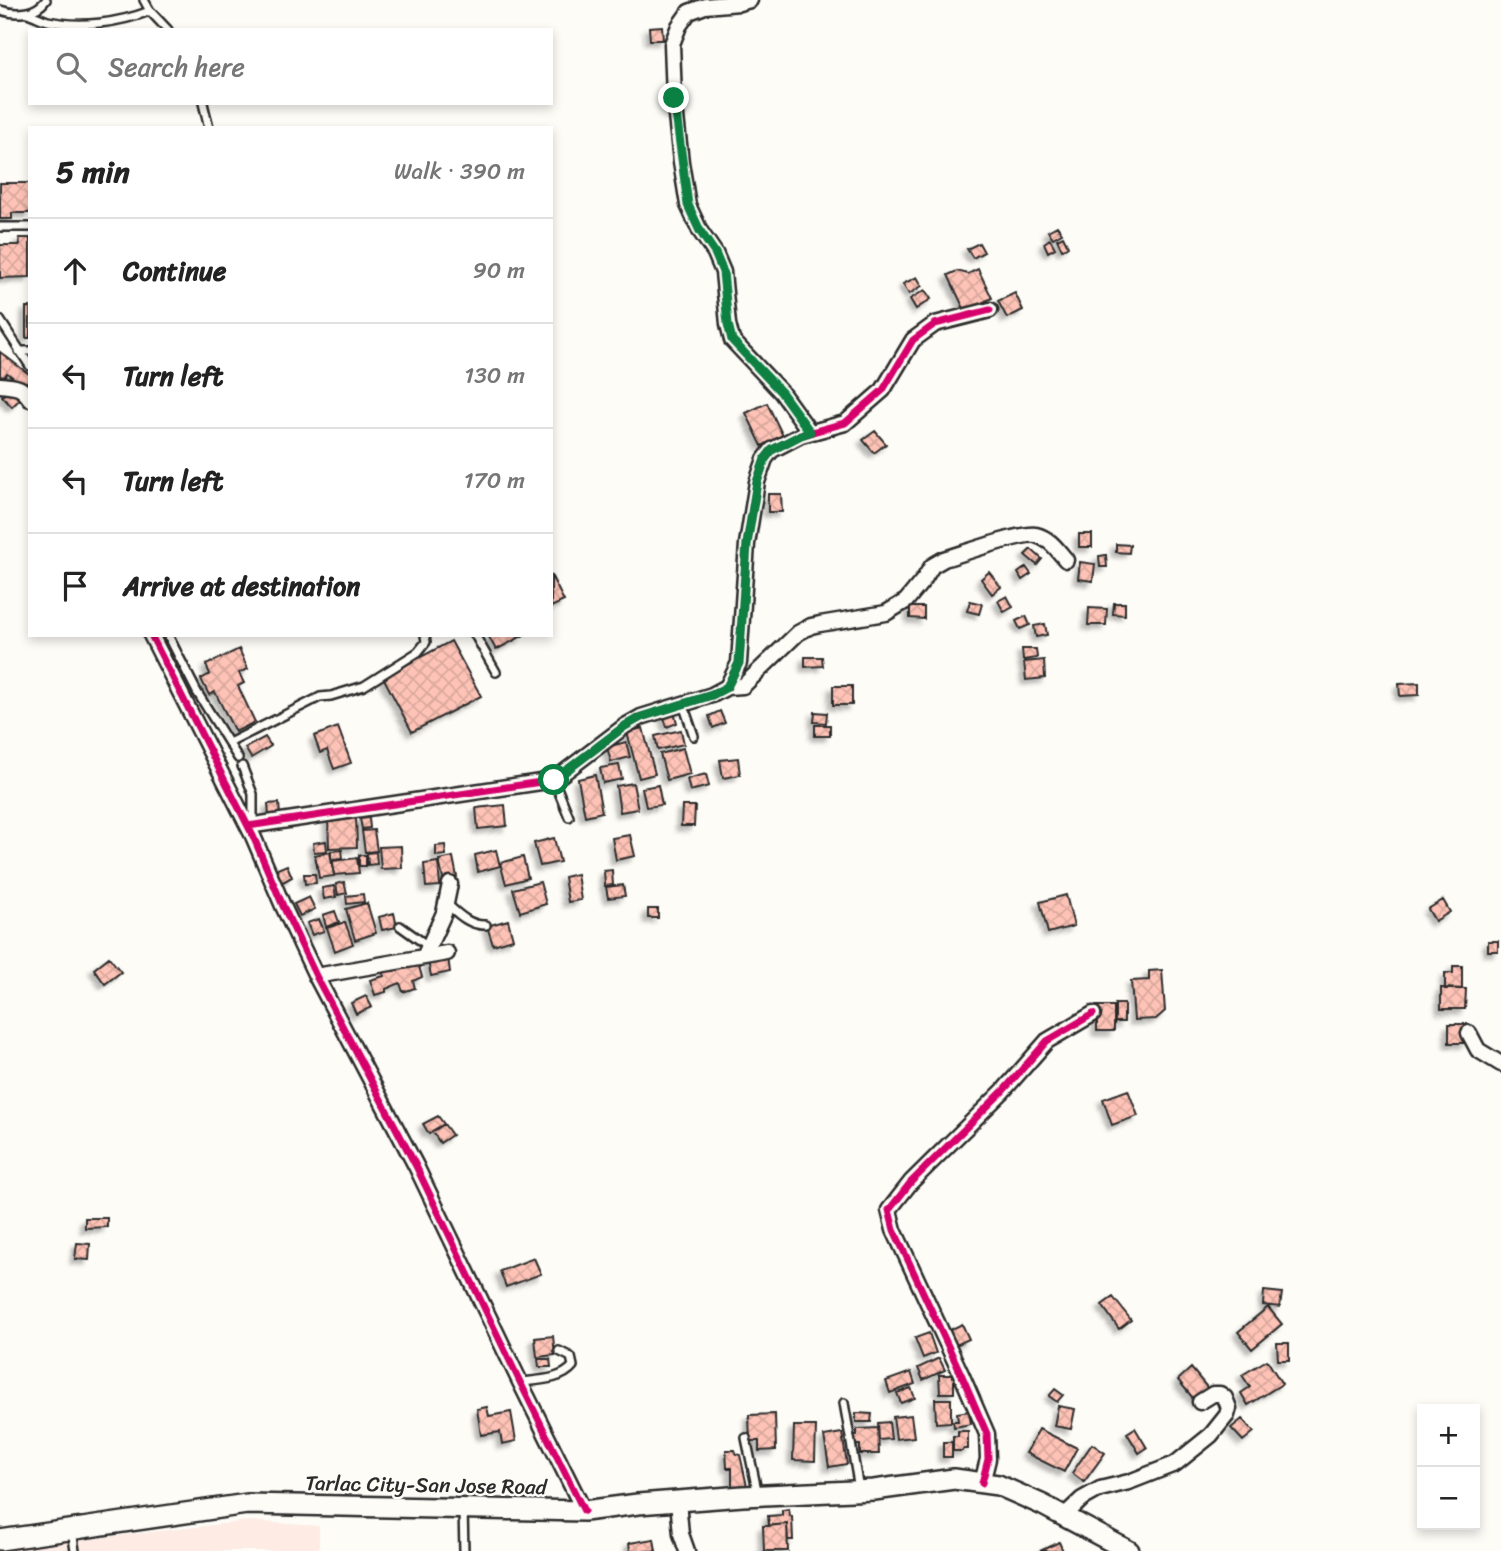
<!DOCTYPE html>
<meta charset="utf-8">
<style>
:root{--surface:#fff;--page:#f6f6f6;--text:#222;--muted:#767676;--line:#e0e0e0}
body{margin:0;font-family:Sriracha,sans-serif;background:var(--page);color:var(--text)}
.controls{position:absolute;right:21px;bottom:21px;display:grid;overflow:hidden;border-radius:0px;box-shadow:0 4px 10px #0003}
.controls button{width:63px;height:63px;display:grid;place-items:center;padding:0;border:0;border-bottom:2px solid var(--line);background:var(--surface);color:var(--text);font:35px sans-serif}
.stop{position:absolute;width:21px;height:21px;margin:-16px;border:5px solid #0b8043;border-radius:50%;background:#fff}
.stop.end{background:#0b8043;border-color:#fff;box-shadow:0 2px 7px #0008}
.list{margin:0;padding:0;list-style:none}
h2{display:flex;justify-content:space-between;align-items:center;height:91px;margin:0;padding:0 28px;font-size:30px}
h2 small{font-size:23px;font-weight:400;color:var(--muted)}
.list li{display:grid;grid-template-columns:46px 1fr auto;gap:21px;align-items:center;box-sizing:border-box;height:105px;padding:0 28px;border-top:2px solid var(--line)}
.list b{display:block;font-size:26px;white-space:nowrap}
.list em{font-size:23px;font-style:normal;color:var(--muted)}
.icon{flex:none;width:38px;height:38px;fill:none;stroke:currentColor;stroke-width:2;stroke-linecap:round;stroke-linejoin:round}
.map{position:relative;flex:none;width:1501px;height:1551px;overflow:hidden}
.search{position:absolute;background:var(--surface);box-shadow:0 4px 10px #0003;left:28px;top:28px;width:525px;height:77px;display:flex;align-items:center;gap:18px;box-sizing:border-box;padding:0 24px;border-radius:0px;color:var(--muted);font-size:26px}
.panel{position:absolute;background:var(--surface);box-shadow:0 4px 10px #0003;left:28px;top:126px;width:525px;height:511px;border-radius:0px}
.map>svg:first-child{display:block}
.built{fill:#fdebe4}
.building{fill:url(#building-cross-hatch);stroke:#2b2b2b;stroke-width:2;filter:url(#shadow)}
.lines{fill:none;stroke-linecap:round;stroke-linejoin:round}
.service-casing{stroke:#2b2b2b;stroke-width:12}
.minor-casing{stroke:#2b2b2b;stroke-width:19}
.secondary-casing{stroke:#2b2b2b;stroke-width:24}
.service{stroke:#fdfcf7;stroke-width:7}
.minor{stroke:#fdfcf7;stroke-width:14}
.secondary{stroke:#fdfcf7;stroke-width:19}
.cycleway-casing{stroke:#fdfcf7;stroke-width:11}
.cycleway{stroke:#d6006c;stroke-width:7}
.route{stroke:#0b8043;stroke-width:9}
.labels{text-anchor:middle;stroke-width:5;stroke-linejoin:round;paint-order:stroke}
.street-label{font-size:21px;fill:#2b2b2b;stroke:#fdfcf7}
</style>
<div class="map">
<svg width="1501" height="1551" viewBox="0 0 1501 1551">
<defs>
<pattern id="building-cross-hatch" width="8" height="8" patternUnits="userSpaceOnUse" patternTransform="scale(1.75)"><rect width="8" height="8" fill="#fec3b6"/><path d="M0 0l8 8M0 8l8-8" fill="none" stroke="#daa89d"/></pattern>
<filter id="shadow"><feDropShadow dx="-4.5" dy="4.5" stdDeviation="2" flood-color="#0004"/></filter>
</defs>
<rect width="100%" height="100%" fill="#fdfcf7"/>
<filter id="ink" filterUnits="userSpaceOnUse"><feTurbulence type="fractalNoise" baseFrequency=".0143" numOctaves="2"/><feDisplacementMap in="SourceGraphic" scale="14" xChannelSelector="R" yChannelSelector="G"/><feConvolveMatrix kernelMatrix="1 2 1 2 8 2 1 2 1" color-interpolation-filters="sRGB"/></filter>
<g filter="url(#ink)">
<!-- built -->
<path class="built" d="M 249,1521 L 319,1526 L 319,1551 L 0,1551 L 0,1549 Z"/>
<!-- building -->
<path class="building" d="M 662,26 L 663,40 L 650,40 L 649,27 Z
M 0,183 L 30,183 L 30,213 L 12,213 L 12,219 L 0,219 Z
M 1057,226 L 1062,233 L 1053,238 L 1048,231 Z
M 1063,236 L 1068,246 L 1062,250 L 1057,239 Z
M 19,238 L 30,238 L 30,277 L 0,278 L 0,245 L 20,245 Z
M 1050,239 L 1055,248 L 1048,252 L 1044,243 Z
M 979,243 L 984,252 L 973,258 L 967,249 Z
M 978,269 L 992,298 L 965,311 L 948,275 L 957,271 L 968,274 Z
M 917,277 L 922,286 L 909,294 L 903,284 Z
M 925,290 L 931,299 L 916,309 L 910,299 Z
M 1015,293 L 1023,310 L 1007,318 L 998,301 Z
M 26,307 L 30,307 L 30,338 L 26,338 Z
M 0,352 L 30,375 L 30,379 L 24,386 L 7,373 L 2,380 L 0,379 Z
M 11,388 L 20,399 L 12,407 L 2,396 Z
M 767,403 L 783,436 L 762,446 L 746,413 Z
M 875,431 L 886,444 L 874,453 L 863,440 Z
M 768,494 L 781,494 L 782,512 L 768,512 Z
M 1079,534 L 1092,534 L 1092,547 L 1079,547 Z
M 1116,544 L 1130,545 L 1129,553 L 1116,552 Z
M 1031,549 L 1042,559 L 1037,565 L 1025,555 Z
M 1106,555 L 1107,567 L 1100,567 L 1099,556 Z
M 1080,562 L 1095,564 L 1093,581 L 1078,579 Z
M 1026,567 L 1031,574 L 1022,580 L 1018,573 Z
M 989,572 L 1001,587 L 992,594 L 981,579 Z
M 551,575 L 564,601 L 551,607 Z
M 1007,596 L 1013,607 L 1004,612 L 998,601 Z
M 970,601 L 982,604 L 979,614 L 967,611 Z
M 1114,603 L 1125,603 L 1125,615 L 1113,614 Z
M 910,607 L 924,607 L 924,619 L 910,618 Z
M 1089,608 L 1107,609 L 1106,625 L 1088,625 Z
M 1026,616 L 1030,625 L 1020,629 L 1016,621 Z
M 1045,624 L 1047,635 L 1036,637 L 1034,626 Z
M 488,635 L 524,635 L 496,650 Z
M 451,641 L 481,696 L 412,732 L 383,677 Z
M 239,649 L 248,669 L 239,673 L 244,683 L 238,686 L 255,722 L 235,732 L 215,692 L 209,695 L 201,679 L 210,674 L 206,665 Z
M 1022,649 L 1036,649 L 1037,658 L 1023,660 Z
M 805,657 L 822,657 L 823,666 L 805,667 Z
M 1044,660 L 1045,678 L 1026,680 L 1024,662 Z
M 1419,683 L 1419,695 L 1400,696 L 1399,684 Z
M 833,686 L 852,686 L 852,705 L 833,705 Z
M 720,711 L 725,723 L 713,728 L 709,716 Z
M 674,712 L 677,723 L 667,727 L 663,715 Z
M 815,712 L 827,713 L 826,723 L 814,722 Z
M 815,725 L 830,725 L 830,736 L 815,736 Z
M 338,727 L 351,763 L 334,769 L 327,750 L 320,753 L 314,736 Z
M 643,728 L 655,774 L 639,778 L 627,732 Z
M 681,730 L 684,744 L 658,750 L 655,736 Z
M 265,737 L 271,746 L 251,758 L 245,748 Z
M 626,742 L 630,757 L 611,762 L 607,747 Z
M 683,748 L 690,774 L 667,780 L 660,754 Z
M 738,758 L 740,775 L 723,778 L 720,760 Z
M 619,765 L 622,779 L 603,783 L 600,768 Z
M 706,774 L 709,786 L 690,791 L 687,779 Z
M 595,775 L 602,812 L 585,816 L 578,779 Z
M 633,783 L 638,809 L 620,812 L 616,786 Z
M 658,785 L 662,805 L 646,807 L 642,788 Z
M 279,803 L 280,815 L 269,816 L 268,804 Z
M 505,805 L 507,826 L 478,829 L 476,808 Z
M 682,806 L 695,806 L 694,826 L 681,826 Z
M 328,816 L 356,816 L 357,847 L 329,848 Z
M 369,818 L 370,828 L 362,829 L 360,819 Z
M 374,830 L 377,851 L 365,852 L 362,831 Z
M 630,835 L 635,856 L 616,860 L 612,838 Z
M 554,838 L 560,862 L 540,866 L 534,843 Z
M 326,841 L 327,851 L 314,852 L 313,843 Z
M 445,845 L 446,855 L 436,856 L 436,846 Z
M 401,846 L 402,868 L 381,869 L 379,847 Z
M 342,850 L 343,858 L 331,859 L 331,851 Z
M 496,850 L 500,866 L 478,872 L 475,855 Z
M 330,852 L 334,876 L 319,878 L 315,855 Z
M 376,852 L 377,864 L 368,865 L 367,853 Z
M 359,855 L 366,855 L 366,866 L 359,866 Z
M 453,857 L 457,877 L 443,879 L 439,860 Z
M 523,857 L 528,878 L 506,884 L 500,863 Z
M 357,858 L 359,873 L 334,875 L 333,861 Z
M 438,862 L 440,886 L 426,887 L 424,864 Z
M 287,865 L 292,877 L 281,883 L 275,870 Z
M 612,870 L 613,885 L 605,886 L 604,871 Z
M 304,874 L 315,874 L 316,883 L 305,884 Z
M 577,874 L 581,900 L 568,902 L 564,877 Z
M 344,882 L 347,893 L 338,895 L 336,884 Z
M 540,882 L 546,904 L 520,912 L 513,889 Z
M 623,885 L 625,896 L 608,898 L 606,887 Z
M 334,886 L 336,897 L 324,899 L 322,888 Z
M 363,894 L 364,902 L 347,904 L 346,896 Z
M 1066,895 L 1074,926 L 1048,933 L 1040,902 Z
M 309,897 L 315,909 L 300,916 L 294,904 Z
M 1443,900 L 1450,912 L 1435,921 L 1428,909 Z
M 367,903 L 376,933 L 355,940 L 346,909 Z
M 648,909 L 658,909 L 658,918 L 648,918 Z
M 335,911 L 339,922 L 326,927 L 323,915 Z
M 394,913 L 397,927 L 382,930 L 379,917 Z
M 319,919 L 324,931 L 312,935 L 307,923 Z
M 508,920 L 513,939 L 493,945 L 487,926 Z
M 345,922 L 353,944 L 335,951 L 327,928 Z
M 1488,941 L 1498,941 L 1498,951 L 1488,951 Z
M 109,957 L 121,972 L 105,984 L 94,969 Z
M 448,957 L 450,972 L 431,976 L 428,961 Z
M 418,963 L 422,977 L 413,981 L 415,988 L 403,992 L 400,983 L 386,989 L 386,992 L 375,995 L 370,980 L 384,976 L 382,971 L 393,967 L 394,971 Z
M 1453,966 L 1462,966 L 1462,989 L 1445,989 L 1445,973 L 1453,973 Z
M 1162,970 L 1165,1011 L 1156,1019 L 1134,1020 L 1131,981 L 1149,980 L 1149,971 Z
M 1441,988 L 1466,989 L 1465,1009 L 1441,1009 Z
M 366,996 L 372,1007 L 356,1014 L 351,1003 Z
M 1115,1004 L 1124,1004 L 1124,1022 L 1115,1022 Z
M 1097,1006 L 1114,1006 L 1114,1031 L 1097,1031 Z
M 1449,1024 L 1467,1024 L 1466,1043 L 1449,1043 Z
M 1128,1090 L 1138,1116 L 1112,1125 L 1103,1099 Z
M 438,1116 L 444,1124 L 429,1134 L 423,1124 Z
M 444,1124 L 452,1135 L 440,1143 L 432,1131 Z
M 85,1218 L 107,1218 L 107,1227 L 85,1228 Z
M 77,1243 L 90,1244 L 89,1260 L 75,1259 Z
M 534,1258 L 541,1274 L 506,1287 L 500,1271 Z
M 1264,1291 L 1282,1293 L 1280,1307 L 1263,1305 Z
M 1113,1297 L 1131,1320 L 1119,1329 L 1102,1305 Z
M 1268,1307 L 1282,1324 L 1252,1349 L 1238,1332 Z
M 962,1324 L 969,1339 L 956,1345 L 948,1331 Z
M 929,1333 L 936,1353 L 923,1358 L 915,1338 Z
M 553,1336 L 555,1355 L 537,1357 L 535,1338 Z
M 1277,1343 L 1289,1343 L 1289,1360 L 1278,1360 Z
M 939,1358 L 945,1370 L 923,1380 L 918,1368 Z
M 538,1359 L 550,1359 L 551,1367 L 539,1367 Z
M 1267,1360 L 1282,1384 L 1248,1405 L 1241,1393 L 1250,1387 L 1242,1375 Z
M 1191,1368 L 1210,1391 L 1197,1403 L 1178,1380 Z
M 911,1372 L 915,1384 L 890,1393 L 886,1381 Z
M 939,1375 L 954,1375 L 954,1393 L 940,1393 Z
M 911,1388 L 915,1398 L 901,1403 L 897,1393 Z
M 1055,1389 L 1063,1395 L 1057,1402 L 1049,1396 Z
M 935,1399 L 951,1399 L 951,1422 L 936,1423 Z
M 1058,1406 L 1075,1409 L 1071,1429 L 1054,1426 Z
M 487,1407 L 489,1416 L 511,1412 L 516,1441 L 502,1444 L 500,1432 L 481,1435 L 477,1409 Z
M 969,1411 L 971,1424 L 954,1427 L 953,1421 L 958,1421 L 957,1413 Z
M 856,1413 L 872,1414 L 871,1422 L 856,1422 Z
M 775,1414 L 776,1450 L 759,1451 L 759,1441 L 750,1441 L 749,1415 Z
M 911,1415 L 914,1437 L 896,1439 L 893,1417 Z
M 1242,1419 L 1254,1432 L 1243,1441 L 1231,1428 Z
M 889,1422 L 891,1439 L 879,1440 L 878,1423 Z
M 794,1426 L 816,1426 L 815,1461 L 793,1460 Z
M 878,1428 L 879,1454 L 860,1454 L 860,1445 L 853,1445 L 853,1435 L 857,1435 L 857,1429 Z
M 1135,1428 L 1147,1448 L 1139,1453 L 1127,1433 Z
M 1039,1429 L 1077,1448 L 1064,1472 L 1026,1453 Z
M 958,1431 L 968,1431 L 968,1449 L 963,1449 L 962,1451 L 953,1451 L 953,1436 L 958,1436 Z
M 842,1433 L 847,1464 L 829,1467 L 824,1436 Z
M 943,1442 L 952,1442 L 952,1457 L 943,1457 Z
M 1092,1444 L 1105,1453 L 1084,1482 L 1072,1473 Z
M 726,1450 L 735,1450 L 736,1454 L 740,1455 L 747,1486 L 732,1487 L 732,1468 L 727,1468 Z
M 789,1509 L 790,1516 L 792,1516 L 793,1540 L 788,1540 L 787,1524 L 769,1526 L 768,1516 L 782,1515 L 782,1510 Z
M 787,1524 L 788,1551 L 764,1551 L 763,1526 Z
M 654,1539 L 656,1551 L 630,1551 L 629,1543 Z
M 1059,1542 L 1063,1551 L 1040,1551 Z"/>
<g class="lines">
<defs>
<path id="service" d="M 144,0 L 150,11 L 168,30
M 0,10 C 16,15 35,15 46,0
M 27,13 C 34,15 41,19 48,21 C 81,28 118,23 150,11
M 203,103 L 209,128
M 0,227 L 30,227
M 0,320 L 30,366
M 19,351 L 30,351
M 168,635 L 197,692 L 238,758
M 475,635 L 496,672
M 683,704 L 694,736
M 229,743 L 320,697 L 331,696 L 364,686 L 418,652 L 426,642 L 425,635
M 242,766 L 253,794 L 253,825
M 554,780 L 569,817
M 447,904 C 458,914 470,926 486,925
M 400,926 L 428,946
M 521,1382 C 538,1380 562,1380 573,1366 L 571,1357 L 559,1351
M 844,1403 L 859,1489
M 746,1438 L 758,1495
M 463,1510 L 464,1551
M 72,1530 L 75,1551"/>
<path id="minor" d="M 750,0 L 739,3 L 705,6 L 689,12 L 679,26 L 672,44 L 674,98 L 681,162 L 688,205 L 700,231 L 715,253 L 723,272 L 728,324 L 732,340 L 781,392 L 810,432
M 0,385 C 15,387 21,385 30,399
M 151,635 L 253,836 L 283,906 L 316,976 L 416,1166 L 520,1382 L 584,1511
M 727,687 L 743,686 L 798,633 L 811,626 L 820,624 L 886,613 L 906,601 L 924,579 L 932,566 L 944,559 C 961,554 1023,532 1036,535 C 1051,539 1057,550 1066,560
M 248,826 L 554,780 L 625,726 L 641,717 L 712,695 L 727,687 L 739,663 L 747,544 L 757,482 L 765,459 L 772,450 L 801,435 L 845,423 L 883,390 L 913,340 L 935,324 L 990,310
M 424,957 L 444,913 L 450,884
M 316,976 L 447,953
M 1469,1033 L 1478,1050 L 1501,1064
M 982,1483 L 988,1459 L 987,1434 L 962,1376 L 894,1230 L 889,1210 L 911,1182 L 1003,1091 L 1047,1041 L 1093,1014
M 678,1501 L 681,1534 L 687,1551
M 1064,1516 L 1082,1499 L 1100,1489 L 1129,1482 L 1175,1464 L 1211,1435 L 1227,1415 L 1229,1408 L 1225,1398 L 1220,1394 L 1213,1394 L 1200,1402"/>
<path id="secondary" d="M 0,1540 L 247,1504 L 584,1511 L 638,1504 L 743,1496 L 874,1490 L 954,1479 L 998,1485 L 1043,1505 L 1129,1551"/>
</defs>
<!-- service casing -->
<use href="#service" class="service-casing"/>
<!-- minor casing -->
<use href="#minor" class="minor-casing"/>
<!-- secondary casing -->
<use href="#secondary" class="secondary-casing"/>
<!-- service -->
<use href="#service" class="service"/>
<!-- minor -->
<use href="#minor" class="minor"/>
<!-- secondary -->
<use href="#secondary" class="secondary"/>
<defs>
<path id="cycleway" d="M 151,635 L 253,836 L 283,906 L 316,976 L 416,1166 L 520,1382 L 584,1511
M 248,826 L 554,780 L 625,726 L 641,717 L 712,695 L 727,687 L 739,663 L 747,544 L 757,482 L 765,459 L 772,450 L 801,435 L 845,423 L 883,390 L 913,340 L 935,324 L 990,310
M 982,1483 L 988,1459 L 987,1434 L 962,1376 L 894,1230 L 889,1210 L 911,1182 L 1003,1091 L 1047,1041 L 1093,1014"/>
</defs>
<!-- cycleway casing -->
<use href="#cycleway" class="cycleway-casing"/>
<!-- cycleway -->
<use href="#cycleway" class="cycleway"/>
</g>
</g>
<g class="lines" filter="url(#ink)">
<!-- route -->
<path class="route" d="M 554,780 L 625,726 L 641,717 L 712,695 L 727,687 L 739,663 L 747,544 L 757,482 L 765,459 L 772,450 L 801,435 L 810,432 L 781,392 L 732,340 L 728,324 L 723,272 L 715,253 L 700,231 L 688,205 L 674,98"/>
</g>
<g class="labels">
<!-- street labels -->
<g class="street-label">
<text transform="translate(426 1485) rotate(1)" y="7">Tarlac City-San Jose Road</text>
</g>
</g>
</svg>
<div class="controls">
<button>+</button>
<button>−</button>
</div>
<div class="stop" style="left:554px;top:780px"></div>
<div class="stop end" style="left:674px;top:98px"></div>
<div class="search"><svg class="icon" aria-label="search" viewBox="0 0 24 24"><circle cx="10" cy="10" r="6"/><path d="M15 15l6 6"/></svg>Search here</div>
<section class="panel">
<h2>5 min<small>Walk · 390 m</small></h2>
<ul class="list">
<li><svg class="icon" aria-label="ahead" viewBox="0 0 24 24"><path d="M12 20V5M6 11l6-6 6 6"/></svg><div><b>Continue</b></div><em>90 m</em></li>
<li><svg class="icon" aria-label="left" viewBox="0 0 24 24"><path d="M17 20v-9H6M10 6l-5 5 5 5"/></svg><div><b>Turn left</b></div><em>130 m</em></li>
<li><svg class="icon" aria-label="left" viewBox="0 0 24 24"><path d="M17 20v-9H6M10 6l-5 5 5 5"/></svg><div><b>Turn left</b></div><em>170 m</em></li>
<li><svg class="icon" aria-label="arrive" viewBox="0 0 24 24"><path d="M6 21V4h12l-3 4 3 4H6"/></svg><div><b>Arrive at destination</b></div></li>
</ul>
</section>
</div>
